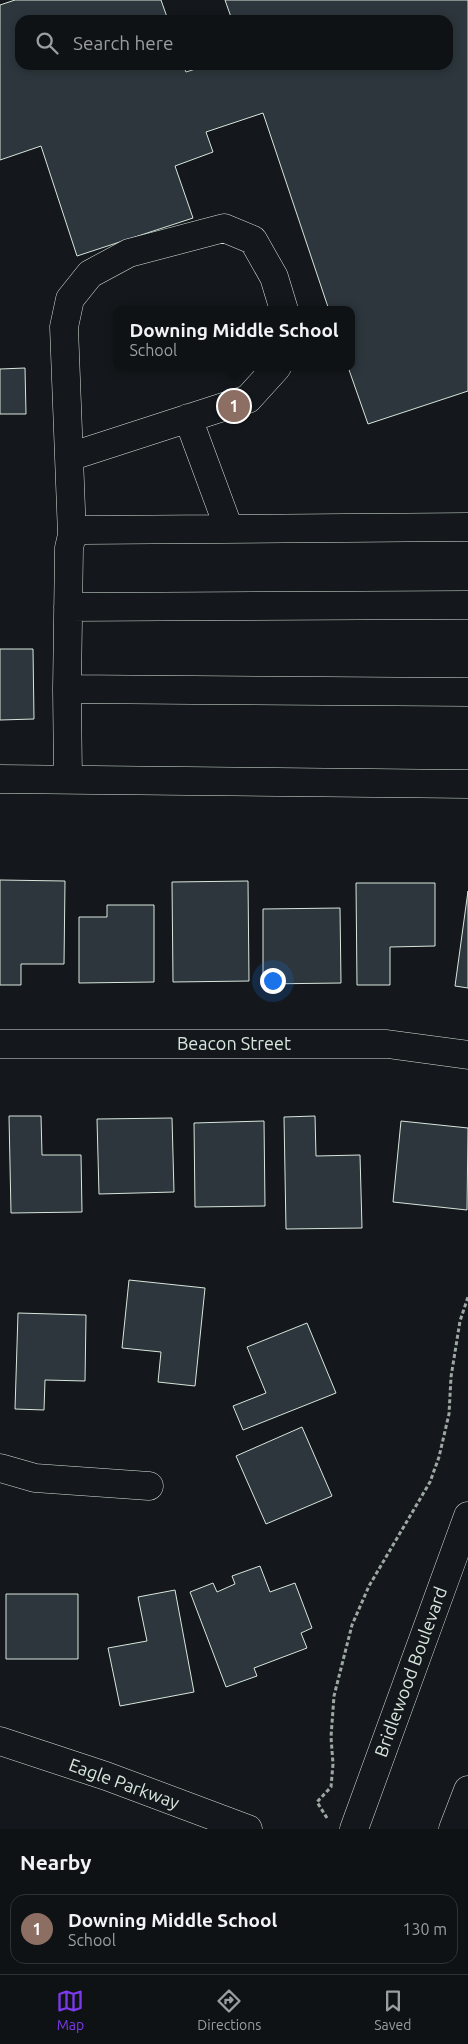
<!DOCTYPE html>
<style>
:root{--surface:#0f1215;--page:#1d2022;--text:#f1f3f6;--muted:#9b9ea0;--line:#2f3234;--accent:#7c3aed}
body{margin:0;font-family:Ubuntu,sans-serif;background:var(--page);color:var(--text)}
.you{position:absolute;left:272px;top:980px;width:18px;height:18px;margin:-12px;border:4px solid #fff;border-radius:50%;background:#1a73e8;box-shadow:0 0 0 8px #1a73e833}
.badge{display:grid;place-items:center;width:32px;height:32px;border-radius:50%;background:var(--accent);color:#fff;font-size:16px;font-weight:700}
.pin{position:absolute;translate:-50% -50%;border:2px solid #fff;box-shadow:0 1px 5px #0006}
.popup{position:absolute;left:113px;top:306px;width:242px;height:65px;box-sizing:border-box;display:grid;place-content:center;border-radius:10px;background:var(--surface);filter:drop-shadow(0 1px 4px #0005);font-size:16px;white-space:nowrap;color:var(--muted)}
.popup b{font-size:19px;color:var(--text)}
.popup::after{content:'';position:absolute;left:50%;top:100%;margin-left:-10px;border:10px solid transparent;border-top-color:var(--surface)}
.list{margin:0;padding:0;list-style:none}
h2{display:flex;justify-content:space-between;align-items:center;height:65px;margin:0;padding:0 20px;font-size:21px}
h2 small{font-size:16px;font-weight:400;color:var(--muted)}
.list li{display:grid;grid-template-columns:32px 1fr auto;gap:15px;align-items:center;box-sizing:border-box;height:70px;margin:0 10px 10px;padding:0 10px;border:1px solid var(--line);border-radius:15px}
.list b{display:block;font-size:19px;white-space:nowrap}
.list p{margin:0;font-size:16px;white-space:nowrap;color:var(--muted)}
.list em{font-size:16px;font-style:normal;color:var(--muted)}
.icon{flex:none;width:28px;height:28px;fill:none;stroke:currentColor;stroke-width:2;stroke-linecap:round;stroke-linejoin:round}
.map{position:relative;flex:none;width:468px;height:1829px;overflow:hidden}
.search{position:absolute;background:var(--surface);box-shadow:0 2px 8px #0003;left:15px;right:15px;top:15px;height:55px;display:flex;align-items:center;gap:12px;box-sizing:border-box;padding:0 18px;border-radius:15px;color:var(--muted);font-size:19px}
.sheet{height:145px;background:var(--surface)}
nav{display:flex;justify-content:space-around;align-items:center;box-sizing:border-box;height:70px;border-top:1px solid var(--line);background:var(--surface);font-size:14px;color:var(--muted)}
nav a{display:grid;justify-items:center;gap:2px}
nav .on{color:var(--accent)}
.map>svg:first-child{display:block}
.building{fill:#2c363c;stroke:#d8e6dc}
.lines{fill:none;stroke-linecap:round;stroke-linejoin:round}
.minor-casing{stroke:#d8e6dc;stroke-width:29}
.major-casing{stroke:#d8e6dc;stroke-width:29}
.path{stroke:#9da8a2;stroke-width:3;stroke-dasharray:4 2.5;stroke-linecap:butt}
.minor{stroke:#14181c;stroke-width:28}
.major{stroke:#14181c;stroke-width:28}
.labels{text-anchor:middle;stroke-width:4;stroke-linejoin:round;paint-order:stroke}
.street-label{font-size:18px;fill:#d8e6dc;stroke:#14181c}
</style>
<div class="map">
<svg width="468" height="1829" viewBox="0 0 468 1829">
<rect width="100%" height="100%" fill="#14181c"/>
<!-- building -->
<path class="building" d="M 15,0 L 161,0 L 168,20 L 20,20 L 20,65 L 183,65 L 186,72 L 208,65 L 448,65 L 448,20 L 232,20 L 225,0 L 468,0 L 468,391 L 368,424 L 348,367 L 352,367 L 352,310 L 329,310 L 263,113 L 206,132 L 213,152 L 175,166 L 193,218 L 77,256 L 41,146 L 0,160 L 0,5 Z
M 25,368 L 26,414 L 0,414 L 0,369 Z
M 0,649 L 33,649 L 34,719 L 0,720 Z
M 0,880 L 65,881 L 64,964 L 21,964 L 21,985 L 0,985 Z
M 248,881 L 249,981 L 173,982 L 172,882 Z
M 356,883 L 435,883 L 435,946 L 390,947 L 390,985 L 357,985 Z
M 468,891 L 468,988 L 455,986 Z
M 107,905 L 154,905 L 154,982 L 79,983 L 79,917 L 107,917 Z
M 340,908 L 341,983 L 263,984 L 263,909 Z
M 9,1116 L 41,1116 L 42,1155 L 81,1155 L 82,1212 L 11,1213 Z
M 315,1116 L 316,1156 L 360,1155 L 362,1228 L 286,1229 L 284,1117 Z
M 172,1118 L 174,1192 L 99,1194 L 97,1119 Z
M 264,1121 L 265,1206 L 195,1207 L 194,1123 Z
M 401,1121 L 468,1128 L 467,1210 L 393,1202 Z
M 129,1280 L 205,1288 L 195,1386 L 158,1382 L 161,1352 L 122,1348 Z
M 18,1313 L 86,1315 L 85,1381 L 45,1380 L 44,1410 L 15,1409 Z
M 307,1323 L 336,1393 L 243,1430 L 233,1406 L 266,1393 L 247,1347 Z
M 302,1427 L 332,1496 L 266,1524 L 236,1456 Z
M 260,1566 L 270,1592 L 295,1583 L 312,1628 L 301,1633 L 307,1648 L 254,1668 L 257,1676 L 226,1687 L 190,1592 L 213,1583 L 217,1592 L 235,1584 L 232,1576 Z
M 175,1590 L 194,1692 L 120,1706 L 108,1648 L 147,1641 L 138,1597 Z
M 6,1594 L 78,1594 L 78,1659 L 6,1659 Z"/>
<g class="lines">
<defs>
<path id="minor" d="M 188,418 L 229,529
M 69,457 L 248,399 L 277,367
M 72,535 L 64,327 L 70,299 L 90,274 L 129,253 L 224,228 L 253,240 L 274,277 L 284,310
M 68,607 L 468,605
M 67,689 L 69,548 L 72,535 L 83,530 L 468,527
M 0,779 L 468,784
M 68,779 L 67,689 L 468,692
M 0,1044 L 387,1044 L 468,1055
M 0,1468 L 35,1478 L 149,1486
M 0,1741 L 106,1776 L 248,1829"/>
<path id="major" d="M 354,1829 L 468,1516
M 453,1829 L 468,1790"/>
</defs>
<!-- minor casing -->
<use href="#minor" class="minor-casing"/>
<!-- major casing -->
<use href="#major" class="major-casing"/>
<!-- path -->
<path class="path" d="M 327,1818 L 317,1802 L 331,1787 L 333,1764 L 331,1737 L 334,1696 L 352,1625 L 369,1586 L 430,1482 L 439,1457 L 449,1414 L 451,1377 L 460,1321 L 468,1297"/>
<!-- minor -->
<use href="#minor" class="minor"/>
<!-- major -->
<use href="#major" class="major"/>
</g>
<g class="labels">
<!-- street labels -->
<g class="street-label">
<text x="234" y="1050">Beacon Street</text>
<text transform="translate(411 1672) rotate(-70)" y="6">Bridlewood Boulevard</text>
<text transform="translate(124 1784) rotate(20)" y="6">Eagle Parkway</text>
</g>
</g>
</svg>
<div class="you"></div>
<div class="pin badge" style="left:234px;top:406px;background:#8d6e63">1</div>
<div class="popup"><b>Downing Middle School</b>School</div>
<div class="search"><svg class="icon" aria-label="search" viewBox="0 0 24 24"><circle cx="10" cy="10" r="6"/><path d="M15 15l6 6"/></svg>Search here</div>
</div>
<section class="sheet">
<h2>Nearby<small></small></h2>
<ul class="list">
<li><span class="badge" style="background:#8d6e63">1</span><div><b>Downing Middle School</b><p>School</p></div><em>130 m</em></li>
</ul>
</section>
<nav>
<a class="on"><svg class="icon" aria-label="map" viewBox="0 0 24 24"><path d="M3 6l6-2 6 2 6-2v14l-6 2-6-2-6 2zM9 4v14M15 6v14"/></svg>Map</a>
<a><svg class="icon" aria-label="directions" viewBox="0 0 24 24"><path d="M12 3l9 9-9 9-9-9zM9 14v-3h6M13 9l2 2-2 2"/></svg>Directions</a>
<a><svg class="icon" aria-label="saved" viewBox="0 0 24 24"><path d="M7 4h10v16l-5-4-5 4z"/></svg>Saved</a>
</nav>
